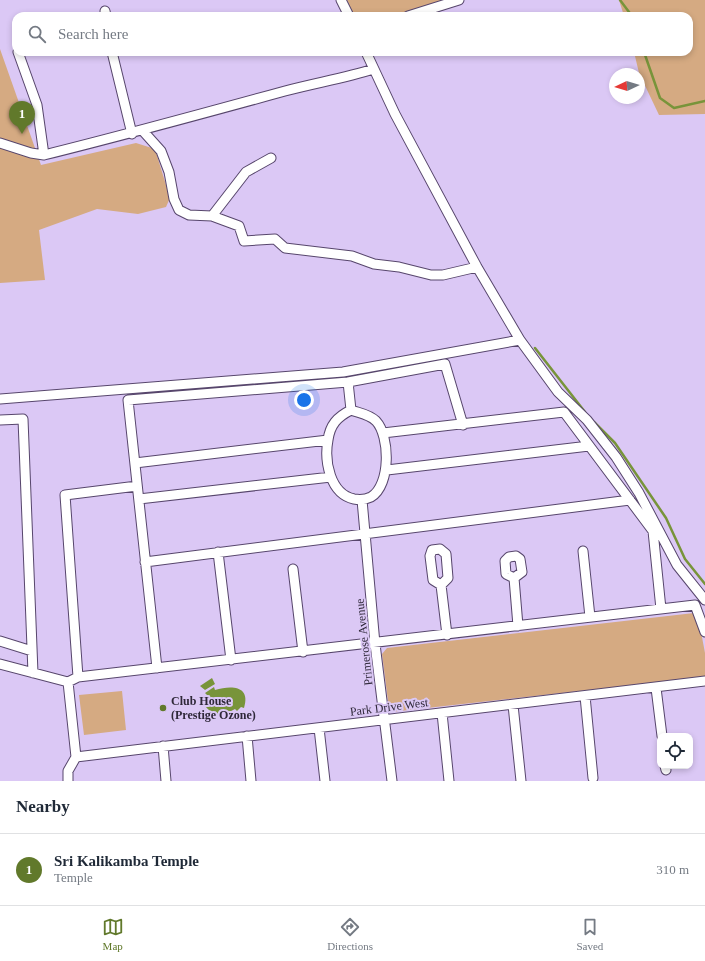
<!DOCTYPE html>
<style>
:root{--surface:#fff;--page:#f6f6f7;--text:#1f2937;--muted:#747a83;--line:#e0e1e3;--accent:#61792b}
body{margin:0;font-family:"Times New Roman",serif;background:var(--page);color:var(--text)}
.controls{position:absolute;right:12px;bottom:12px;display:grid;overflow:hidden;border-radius:8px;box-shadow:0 2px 6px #0003}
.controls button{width:36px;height:36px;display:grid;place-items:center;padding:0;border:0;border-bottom:1px solid var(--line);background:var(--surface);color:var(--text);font:20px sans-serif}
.compass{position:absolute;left:609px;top:68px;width:36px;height:36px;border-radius:50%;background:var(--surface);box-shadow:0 2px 6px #0003;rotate:266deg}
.you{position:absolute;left:304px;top:400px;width:14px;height:14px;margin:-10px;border:3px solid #fff;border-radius:50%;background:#1a73e8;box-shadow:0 0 0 6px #1a73e833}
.badge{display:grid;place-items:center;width:26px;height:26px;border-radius:50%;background:var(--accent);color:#fff;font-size:13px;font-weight:700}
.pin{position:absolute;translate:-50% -33px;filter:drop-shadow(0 1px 2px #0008)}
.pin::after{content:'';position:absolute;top:21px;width:14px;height:12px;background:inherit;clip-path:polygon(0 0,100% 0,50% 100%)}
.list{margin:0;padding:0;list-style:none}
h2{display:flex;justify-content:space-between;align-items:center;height:52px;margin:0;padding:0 16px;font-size:17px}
h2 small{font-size:13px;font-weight:400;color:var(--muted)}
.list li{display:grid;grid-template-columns:26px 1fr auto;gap:12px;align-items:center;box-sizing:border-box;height:72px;padding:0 16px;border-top:1px solid var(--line)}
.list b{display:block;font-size:15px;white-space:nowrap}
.list p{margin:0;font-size:13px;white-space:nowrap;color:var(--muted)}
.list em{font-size:13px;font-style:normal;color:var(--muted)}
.icon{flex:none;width:22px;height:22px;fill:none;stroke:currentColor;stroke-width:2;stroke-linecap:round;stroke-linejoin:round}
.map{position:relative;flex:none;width:705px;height:781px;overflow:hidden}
.search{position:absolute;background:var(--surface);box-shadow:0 2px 6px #0003;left:12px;right:12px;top:12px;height:44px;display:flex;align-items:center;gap:10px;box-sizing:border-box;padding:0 14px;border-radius:12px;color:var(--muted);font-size:15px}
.sheet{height:124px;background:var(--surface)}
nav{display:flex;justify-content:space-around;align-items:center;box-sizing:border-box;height:56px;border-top:1px solid var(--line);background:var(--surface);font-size:11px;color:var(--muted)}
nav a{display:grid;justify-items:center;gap:2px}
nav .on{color:var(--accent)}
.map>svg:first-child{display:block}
.green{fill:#d5aa82}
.water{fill:#78943a}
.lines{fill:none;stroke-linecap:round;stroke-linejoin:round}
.stream{stroke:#78943a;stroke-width:2.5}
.minor-casing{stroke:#57466c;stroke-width:11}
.minor{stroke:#fff;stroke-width:9}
.poi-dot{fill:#61792b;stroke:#dbc8f5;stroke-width:1.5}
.labels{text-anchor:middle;stroke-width:4;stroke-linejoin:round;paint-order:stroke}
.street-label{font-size:12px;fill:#2f2839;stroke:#dbc8f5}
.poi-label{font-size:12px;font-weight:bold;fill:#2f2839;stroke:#dbc8f5;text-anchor:start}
</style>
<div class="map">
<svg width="705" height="781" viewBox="0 0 705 781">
<rect width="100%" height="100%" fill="#dbc8f5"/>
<!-- green -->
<path class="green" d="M 347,0 L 444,0 L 392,16 L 354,16 Z
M 619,0 L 705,0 L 705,114 L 659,115 L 639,73 L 634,52 L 689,52 L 689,16 L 624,16 Z
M 0,49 L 41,165 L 136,143 L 155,149 L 170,198 L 166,207 L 138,214 L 97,209 L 39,230 L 45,280 L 0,283 Z
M 694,613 L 698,616 L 705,653 L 705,677 L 391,712 L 389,709 L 382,654 L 387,648 Z
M 122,691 L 126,730 L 84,735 L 79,695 Z"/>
<!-- water -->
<path class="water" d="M 212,678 L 215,684 L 205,690 L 200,686 Z
M 214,687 L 215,690 C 232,685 251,686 244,708 L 241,707 L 237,711 L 235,709 C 224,715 213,716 205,706 L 204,698 L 207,695 L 205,693 Z"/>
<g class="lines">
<!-- stream -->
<path class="stream" d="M 620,0 L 632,16
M 644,52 L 660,98 L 674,108 L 705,101
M 535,348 L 585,412
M 594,422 L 615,443 L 666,518 L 685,559 L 705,584"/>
<defs>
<path id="minor" d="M 341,0 L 349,16
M 105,11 L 106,16
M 408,16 L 459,0
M 18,52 L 37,105 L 44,155
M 112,52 L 132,134
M 366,52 L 395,114 L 477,267 L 520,340 L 558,392 L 587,420 L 616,457 L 639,493 L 677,565 L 705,600
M 143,131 L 161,151 L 169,172 L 174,199 L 179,210 L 189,215 L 212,216 L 239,226 L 244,241 L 275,239 L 285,248 L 352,256 L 374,264 L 399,267 L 431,275 L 443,275 L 477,267
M 0,143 L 31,153 L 44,155 C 125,135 205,113 285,91 C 315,83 345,78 374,69
M 212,216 L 246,172 L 271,158
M 348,382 L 445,364 L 463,425
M 0,399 L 343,372 L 520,340
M 351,410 C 359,413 369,414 376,421 C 390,436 391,485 371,497 C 365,500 360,500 354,499 C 330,494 324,461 328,440 C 330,425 337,417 351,410 Z
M 0,420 L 23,419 L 33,673
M 383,433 L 564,412 L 653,531 L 661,609
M 135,463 L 328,440
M 387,470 L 589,446
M 139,499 L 331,477
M 362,500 L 375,644 L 392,781
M 583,551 L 590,617
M 218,552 L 231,660
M 145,562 L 630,500
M 293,569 L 303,652
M 514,578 L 522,572 L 520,559 L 516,556 L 509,557 L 505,561 L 506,574 L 514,578 L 518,626
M 441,585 L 448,578 L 446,554 L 440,549 L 432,550 L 430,556 L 433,580 L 441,585 L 447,635
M 0,641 L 32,651
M 0,664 L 68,682 L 78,677 L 695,605 L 705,632
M 157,668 L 128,400 L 348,382 L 351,410
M 78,677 L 65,495 L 137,486
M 68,682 L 76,757
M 656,688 L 662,736
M 585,696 L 593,778
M 513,705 L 521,781
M 442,713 L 449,781
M 319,728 L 325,781
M 247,736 L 251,781
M 163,746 L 166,781
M 76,757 L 705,681
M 665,766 L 666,770
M 68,781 L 68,771 L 76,757"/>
</defs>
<!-- minor casing -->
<use href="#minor" class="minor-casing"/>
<!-- minor -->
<use href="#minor" class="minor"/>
</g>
<!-- markers -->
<circle class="poi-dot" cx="163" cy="708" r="4"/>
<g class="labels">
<!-- street labels -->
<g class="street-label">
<text transform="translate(364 642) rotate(-96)" y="4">Primerose Avenue</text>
<text transform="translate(389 707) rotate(-7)" y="4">Park Drive West</text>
</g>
<!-- poi labels -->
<g class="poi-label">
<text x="171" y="705">Club House<tspan x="171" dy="14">(Prestige Ozone)</tspan></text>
</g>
</g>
</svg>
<div class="controls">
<button><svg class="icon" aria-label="locate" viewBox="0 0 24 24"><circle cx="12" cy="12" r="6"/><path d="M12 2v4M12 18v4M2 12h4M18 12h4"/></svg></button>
</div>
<svg class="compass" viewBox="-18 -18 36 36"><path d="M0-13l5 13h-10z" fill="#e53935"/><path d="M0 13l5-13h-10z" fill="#747a83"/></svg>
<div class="you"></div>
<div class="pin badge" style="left:22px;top:134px">1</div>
<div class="search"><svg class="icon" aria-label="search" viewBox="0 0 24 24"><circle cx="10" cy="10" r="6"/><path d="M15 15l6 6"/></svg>Search here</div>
</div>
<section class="sheet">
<h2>Nearby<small></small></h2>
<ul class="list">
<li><span class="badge">1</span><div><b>Sri Kalikamba Temple</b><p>Temple</p></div><em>310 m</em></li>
</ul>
</section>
<nav>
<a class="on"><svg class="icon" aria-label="map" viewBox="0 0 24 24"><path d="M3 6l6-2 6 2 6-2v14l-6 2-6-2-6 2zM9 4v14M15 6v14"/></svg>Map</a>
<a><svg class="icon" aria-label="directions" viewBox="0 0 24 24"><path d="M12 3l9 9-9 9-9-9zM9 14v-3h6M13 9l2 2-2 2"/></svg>Directions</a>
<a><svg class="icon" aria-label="saved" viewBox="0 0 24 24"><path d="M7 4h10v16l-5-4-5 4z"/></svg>Saved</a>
</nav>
